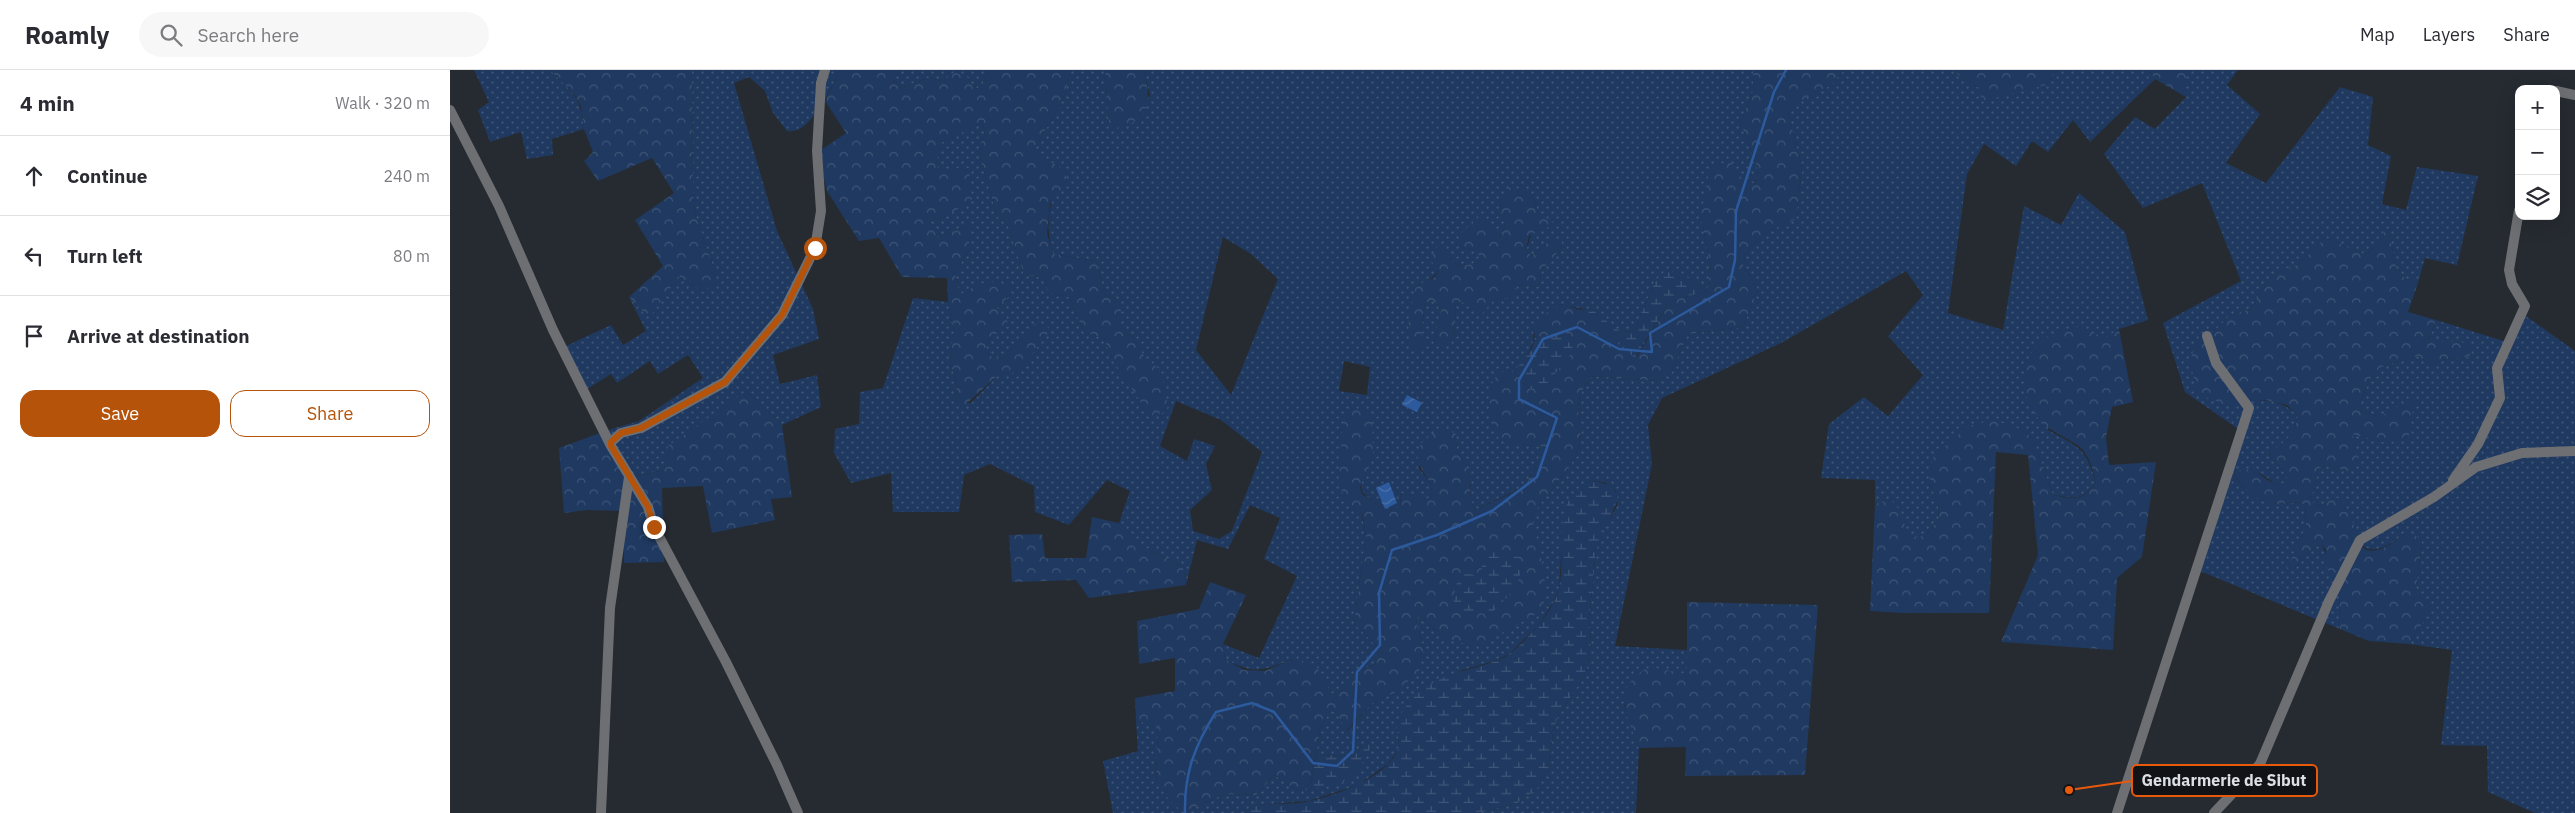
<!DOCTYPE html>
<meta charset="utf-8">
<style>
:root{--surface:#fff;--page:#f7f7f7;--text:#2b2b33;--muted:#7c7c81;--line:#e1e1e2;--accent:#b45309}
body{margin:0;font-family:"IBM Plex Sans",sans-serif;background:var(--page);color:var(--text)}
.controls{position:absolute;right:15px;top:15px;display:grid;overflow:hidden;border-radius:10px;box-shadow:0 5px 20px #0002}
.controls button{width:45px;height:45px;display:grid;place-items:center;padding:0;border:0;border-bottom:1px solid var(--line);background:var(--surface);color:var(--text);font:25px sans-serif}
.stop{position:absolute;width:15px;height:15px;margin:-11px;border:4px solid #b45309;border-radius:50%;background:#fff}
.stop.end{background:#b45309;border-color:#fff;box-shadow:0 1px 5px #0008}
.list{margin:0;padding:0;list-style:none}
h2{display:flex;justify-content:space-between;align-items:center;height:65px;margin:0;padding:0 20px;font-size:21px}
h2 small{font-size:16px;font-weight:400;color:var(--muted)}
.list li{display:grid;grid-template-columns:32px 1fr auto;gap:15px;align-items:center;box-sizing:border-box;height:80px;padding:0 20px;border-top:1px solid var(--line)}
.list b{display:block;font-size:19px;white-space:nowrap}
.list em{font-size:16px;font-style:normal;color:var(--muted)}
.actions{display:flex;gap:10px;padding:15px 20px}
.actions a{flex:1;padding:11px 0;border:1px solid var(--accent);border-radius:15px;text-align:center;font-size:18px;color:var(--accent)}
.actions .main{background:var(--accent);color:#fff}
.icon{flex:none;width:28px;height:28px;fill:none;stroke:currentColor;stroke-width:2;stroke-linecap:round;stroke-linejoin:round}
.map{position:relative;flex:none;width:2125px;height:743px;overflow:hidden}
header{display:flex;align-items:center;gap:30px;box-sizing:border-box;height:70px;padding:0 25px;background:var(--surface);border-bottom:1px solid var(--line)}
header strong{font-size:24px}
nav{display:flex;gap:28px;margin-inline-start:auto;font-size:18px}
.search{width:350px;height:45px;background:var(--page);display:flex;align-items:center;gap:12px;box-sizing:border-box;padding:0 18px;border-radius:28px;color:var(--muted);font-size:19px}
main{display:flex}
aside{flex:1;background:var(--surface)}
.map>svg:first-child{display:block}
.grass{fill:url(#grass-dots);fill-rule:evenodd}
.forest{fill:url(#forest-crowns)}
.wetland{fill:url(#wetland-marsh)}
.water{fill:url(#water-waves)}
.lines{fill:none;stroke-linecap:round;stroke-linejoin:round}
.stream{stroke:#2c5a9d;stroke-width:2.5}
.minor{stroke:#6d6f73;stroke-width:10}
.route{stroke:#b45309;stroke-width:6}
.leader{fill:none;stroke:#e8590c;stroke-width:2}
.callout-dot{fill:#e8590c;stroke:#111316;stroke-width:2}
.callout{fill:#111316;stroke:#e8590c;stroke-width:2}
.callout-label{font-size:16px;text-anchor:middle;font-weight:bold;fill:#dcdfe3}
</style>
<header>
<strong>Roamly</strong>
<div class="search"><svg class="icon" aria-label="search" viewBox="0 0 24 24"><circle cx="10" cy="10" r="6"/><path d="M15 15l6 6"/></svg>Search here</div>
<nav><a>Map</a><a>Layers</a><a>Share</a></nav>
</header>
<main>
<aside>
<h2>4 min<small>Walk · 320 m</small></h2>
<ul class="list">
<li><svg class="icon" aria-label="ahead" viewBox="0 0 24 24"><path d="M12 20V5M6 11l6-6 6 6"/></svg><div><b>Continue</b></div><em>240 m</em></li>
<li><svg class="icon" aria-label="left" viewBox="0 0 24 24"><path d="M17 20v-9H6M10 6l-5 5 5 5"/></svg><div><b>Turn left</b></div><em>80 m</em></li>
<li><svg class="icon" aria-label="arrive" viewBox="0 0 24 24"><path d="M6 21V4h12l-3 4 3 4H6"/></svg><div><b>Arrive at destination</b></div></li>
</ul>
<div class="actions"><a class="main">Save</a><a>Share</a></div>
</aside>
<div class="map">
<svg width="2125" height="743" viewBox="0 0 2125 743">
<defs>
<pattern id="grass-dots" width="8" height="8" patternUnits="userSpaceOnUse" patternTransform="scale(1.25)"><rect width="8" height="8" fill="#1f3960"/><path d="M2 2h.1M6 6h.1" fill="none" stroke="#3f5577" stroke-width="1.8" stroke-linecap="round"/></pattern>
<pattern id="forest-crowns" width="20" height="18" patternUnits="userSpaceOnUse" patternTransform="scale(1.25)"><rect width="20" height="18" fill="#1f3960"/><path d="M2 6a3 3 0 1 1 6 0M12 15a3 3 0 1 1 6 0" fill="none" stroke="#3f5577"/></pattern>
<pattern id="wetland-marsh" width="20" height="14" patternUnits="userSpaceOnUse" patternTransform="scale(1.25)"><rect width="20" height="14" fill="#1f3960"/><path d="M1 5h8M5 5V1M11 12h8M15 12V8" fill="none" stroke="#3f5577"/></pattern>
<pattern id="water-waves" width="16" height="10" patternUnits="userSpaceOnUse" patternTransform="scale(1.25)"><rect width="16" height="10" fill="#2c5a9d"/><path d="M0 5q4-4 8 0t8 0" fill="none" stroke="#4a71aa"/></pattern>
</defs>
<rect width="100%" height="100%" fill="#262b31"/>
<!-- grass -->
<path class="grass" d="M 24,0 L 100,0 C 123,23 131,26 134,59 L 102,69 L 103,85 L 77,89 L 71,62 L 40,72 L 28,40 L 39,32 Z
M 242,0 L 390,0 C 381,18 360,66 337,61 L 323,43 L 315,21 L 299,7 L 284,13 L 327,161 L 363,239 L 369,269 L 323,285 L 330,314 L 367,305 L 371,337 L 332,355 L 296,321 L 215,400 L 175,408 L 158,360 L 189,351 L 253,308 L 238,285 L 208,304 L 200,291 L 167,313 L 161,304 L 134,321 L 116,276 L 161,255 L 173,275 L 196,261 L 179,227 L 194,243 L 229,206 L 252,222 L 264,199 L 245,144 L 243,121 Z
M 453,0 L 540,0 L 531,17 L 524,19 L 517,7 L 493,11 L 478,8 L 450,18 L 444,13 L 446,6 Z
M 619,0 L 655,0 L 659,54 L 700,26 L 694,0 L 1303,0 L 1304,19 L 1290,52 L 1308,99 L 1306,114 L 1293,110 L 1251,146 L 1261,199 L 1257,221 L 1229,202 L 1205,211 L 1185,259 C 1169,269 1157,250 1144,242 C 1137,238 1121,238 1112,234 L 1083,259 C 1087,276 1074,289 1064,302 L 1050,302 L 1058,373 L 1095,377 L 1075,416 L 1025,440 C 1017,422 1023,420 1019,405 C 1015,387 1005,389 1006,365 L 968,397 L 982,415 L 981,430 L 951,423 L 950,436 L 938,443 C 903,417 907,423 923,384 L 893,345 L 916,466 L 904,553 L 929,579 L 925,594 L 904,603 L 896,619 L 882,624 L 842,589 C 813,601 804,605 775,589 L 773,574 L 809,588 L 847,506 L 814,489 L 830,448 L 800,435 L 778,479 L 747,470 L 736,515 L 733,497 L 692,476 L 669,453 L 680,421 L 657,410 L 619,455 L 585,442 L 584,416 L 540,394 L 514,405 L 509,442 L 443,442 L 441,403 L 401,413 L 384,383 L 385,359 L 409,354 L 410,322 L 433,318 L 463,228 L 498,232 L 504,262 L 500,291 L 506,312 L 507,333 L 521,333 L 547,306 L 569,301 L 583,255 L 554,289 L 540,286 L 535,281 L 540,268 L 558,255 L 546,239 L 561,224 L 509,226 L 505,203 L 519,180 L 519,155 L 488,168 L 479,151 L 497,146 L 486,93 L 492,72 L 531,53 L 535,60 L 530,87 L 547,146 L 558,155 L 574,205 L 595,208 L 598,222 L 619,227 L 634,262 L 654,268 L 662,289 L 711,301 L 694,287 L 683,267 L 670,260 L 667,254 L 669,230 L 655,225 L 646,191 L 603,184 C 593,149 601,131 614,99 L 585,85 L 585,77 C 596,58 622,22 619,0 ZM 1080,121 L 1088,142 L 1076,181 L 1082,186 L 1098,172 L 1112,170 L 1112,177 L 1092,200 L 1088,217 L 1068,215 L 1060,228 L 1006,233 L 1004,270 L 984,274 L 991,240 L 982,230 L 975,233 L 971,263 L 966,216 C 992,204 989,204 987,177 L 1007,196 L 1028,193 L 1030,185 L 1024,180 L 1011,177 L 1048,169 L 1055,157 L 1050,128 ZM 773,167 L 801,184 L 828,209 L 781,325 L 746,280 ZM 894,291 L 920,297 L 917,325 L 889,321 ZM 726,331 L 771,350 L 812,382 L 782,461 L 769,469 L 743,461 L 740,440 L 762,420 L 756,394 L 765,376 L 744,369 L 737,391 L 710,376 Z
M 1394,0 L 1501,0 L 1528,17 L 1596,15 L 1607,0 L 1699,0 L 1705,9 L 1640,72 L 1623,50 L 1598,82 L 1582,71 L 1566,96 L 1534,74 L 1517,104 L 1498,243 L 1553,260 L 1574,136 L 1611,155 L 1629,123 L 1675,162 L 1698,250 L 1669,259 L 1655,269 L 1629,257 L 1598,360 C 1629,377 1635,377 1646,412 C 1633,431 1625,428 1603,425 L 1583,369 L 1571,359 L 1480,413 L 1488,434 L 1489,449 L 1475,466 L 1461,468 C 1449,452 1456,444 1439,430 L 1425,434 L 1425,410 L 1371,408 L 1379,354 L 1414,327 L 1438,346 L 1473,305 L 1438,266 L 1473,225 L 1456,201 L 1333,272 L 1212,328 L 1198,355 L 1202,394 L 1165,576 L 1237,580 L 1237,604 L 1224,603 L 1174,635 L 1189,678 L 1186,743 L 1028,743 L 1067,733 L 1086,720 L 1098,700 L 1103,663 L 1107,648 L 1132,609 L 1138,595 L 1141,572 L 1139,549 L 1146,480 L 1154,458 L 1167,436 L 1166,421 L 1154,412 L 1140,411 L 1114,445 L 1109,519 L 1103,533 L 1087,557 L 1060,583 L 1048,590 L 1013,600 L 968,624 L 950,647 L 947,654 L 949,675 L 947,682 L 938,694 L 908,715 L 859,731 L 807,735 L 800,737 L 796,743 L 663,743 L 653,691 L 688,681 L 686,651 L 708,655 L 706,713 L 740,740 L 774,724 L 806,725 L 824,705 L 849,721 L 920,675 L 913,675 L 901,686 L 866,685 L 870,660 L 880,640 L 887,642 L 897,661 L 922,633 L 948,621 L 974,580 L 966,551 L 969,545 L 997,570 L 1094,505 L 1081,446 C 1093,430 1120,399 1127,383 C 1139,354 1114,336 1143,306 L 1209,311 L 1221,303 L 1238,264 L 1293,257 L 1308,220 L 1293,195 C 1299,166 1322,160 1346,148 L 1352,98 L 1338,42 L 1341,35 L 1381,15 Z
M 1736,0 L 1788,0 L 1777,15 L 1810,44 L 1776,93 L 1816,113 L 1890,17 L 1923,27 L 1918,75 L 1941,86 L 1932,134 L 1956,140 L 1967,97 L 2028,106 L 2007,195 L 1975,188 L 1968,213 L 1955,209 L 1945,194 L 1940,164 L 1933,163 L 1927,175 L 1916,184 C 1900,181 1891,172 1875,168 L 1849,194 L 1822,205 L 1801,239 L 1780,245 L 1765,261 L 1746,270 L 1794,330 C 1816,330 1832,329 1848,346 C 1844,365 1836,372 1820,383 L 1822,390 L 1837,405 L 1837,412 C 1825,418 1823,410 1812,405 C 1805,401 1792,402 1784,401 C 1786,418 1812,434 1828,434 C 1839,434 1846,430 1855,435 L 1856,457 L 1838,497 L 1845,498 L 1865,476 L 1872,475 L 1889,516 L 1890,559 L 1750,501 L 1791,361 L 1735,322 L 1713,253 L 1791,211 L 1752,113 L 1693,138 L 1654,84 L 1685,47 L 1705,59 L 1736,27 Z
M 2073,244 L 2125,281 L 2125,743 L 2085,743 L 2038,722 L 2037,676 L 1991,675 L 2002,580 L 1959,574 L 1976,548 L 1966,518 L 1972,473 L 1955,463 C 1910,501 1905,466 1884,428 L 1871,436 L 1864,435 L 1861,428 L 1869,398 L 1876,396 L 1898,401 L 1902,363 L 1934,372 L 1929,347 L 1908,339 C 1925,295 1922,298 1969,286 L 1980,295 L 1992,290 L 2019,287 L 2020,273 L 1978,272 L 1986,250 L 2057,272 Z"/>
<!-- forest -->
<path class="forest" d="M 100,0 L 242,0 L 243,121 L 245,144 L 264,199 L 264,214 L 252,222 L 229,206 L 202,244 L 194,243 L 179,227 L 213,196 L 185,150 L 224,123 L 202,88 L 148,111 L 134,91 L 143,82 L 134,59 L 131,36 L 124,24 Z
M 390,0 L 453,0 L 446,6 L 444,13 L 450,18 L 478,8 L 493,11 L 504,2 L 517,7 L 524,19 L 531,17 L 540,0 L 619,0 C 622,22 596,58 585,77 L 586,85 L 614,99 L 618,113 L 600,134 L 597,163 L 603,184 L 646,191 L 655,225 L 669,230 L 672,237 L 667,253 L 670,260 L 683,267 L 694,286 L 711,301 L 718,336 L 715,342 L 700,346 L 662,289 L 654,268 L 634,262 L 619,227 L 598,222 L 595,208 L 574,205 L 558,155 L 547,146 L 530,87 L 535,60 L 531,53 L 492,72 L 486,93 L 489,99 L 519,98 L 522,130 L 497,146 L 479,151 L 488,168 L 519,155 L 519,180 L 505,203 L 509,225 C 531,214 536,206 561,217 L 561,224 L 546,239 L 557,248 L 558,256 L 540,268 L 535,281 L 540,286 L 554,289 L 583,254 L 597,255 L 599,262 L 569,301 L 547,306 L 514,336 L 507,333 L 506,312 L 500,291 L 504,262 L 498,232 L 497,208 L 452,207 L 429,168 L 409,171 L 377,121 L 368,82 L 396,63 L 375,31 Z
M 655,0 L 694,0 C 701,30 702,51 666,58 L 659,54 Z
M 1303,0 L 1394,0 L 1381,15 L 1342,35 L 1338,42 L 1352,98 L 1346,149 C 1322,160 1299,166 1293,195 L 1308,220 L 1293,257 L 1238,264 L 1221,303 L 1209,311 L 1143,306 C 1114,336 1139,354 1127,383 C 1120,399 1093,430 1081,446 C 1087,471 1103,519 1090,542 L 1028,576 L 997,570 L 969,545 L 966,551 L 974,580 L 969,601 L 948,621 L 922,633 L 896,661 L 887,642 L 880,641 L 870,660 L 861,713 L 849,721 L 824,705 L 806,725 L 774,724 L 740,740 L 725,737 L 706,713 L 708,656 L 686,651 L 685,628 L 725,621 L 725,588 L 689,594 L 687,551 L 749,539 L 760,512 L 796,525 L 773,574 L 775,589 L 794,600 L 815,601 L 842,589 L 865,594 L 882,624 L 896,619 L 904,603 L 925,594 L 929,579 L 904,553 L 916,466 L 912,442 L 896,435 L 889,412 L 893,345 L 912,337 L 922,349 L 923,384 L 910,417 L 912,424 L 937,442 L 950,436 L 951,423 L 981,429 L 982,415 C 961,386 961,375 993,358 L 1006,364 C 1005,389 1015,387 1019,405 C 1023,419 1017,422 1025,440 L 1075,417 L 1094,377 L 1058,373 L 1046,366 C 1041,347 1033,318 1050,302 L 1064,302 L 1080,319 L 1092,268 L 1085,266 L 1083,259 L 1091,246 L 1113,234 L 1127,239 L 1186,288 L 1220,231 L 1257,221 L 1261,199 L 1251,146 L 1259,101 L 1263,95 L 1280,92 L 1293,110 L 1306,114 L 1308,99 L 1290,52 L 1304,19 Z
M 1501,0 L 1607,0 L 1596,15 L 1532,31 L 1528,17 Z
M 1699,0 L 1736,0 L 1736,27 L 1705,9 Z
M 1060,117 L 1080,121 L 1088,142 L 1105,154 L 1079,166 L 1076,181 L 1082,186 L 1098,172 L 1112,169 L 1112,177 L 1092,200 L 1088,217 L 1068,215 L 1060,228 L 1044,230 L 1030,246 L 1014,232 L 1006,233 L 1004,271 L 991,277 L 984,274 L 991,240 L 982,230 L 975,233 L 971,263 L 976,277 L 971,283 C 949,273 962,235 966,216 L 985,207 L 988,201 L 980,189 L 988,176 L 1007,196 L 1028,193 L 1029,185 L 1024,180 L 1011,177 L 1011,163 L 1032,144 L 1049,168 L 1055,157 L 1050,128 Z
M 1933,162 L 1940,164 L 1945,194 L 1955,209 L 1968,213 L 1958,242 L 1986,250 L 1978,271 L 2020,273 L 2023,280 L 2019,287 L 1992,290 L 1980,295 L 1969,286 C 1922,298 1925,295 1908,339 L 1929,347 L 1965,327 L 1958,371 L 1934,372 L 1902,364 L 1909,392 L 1898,401 L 1876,396 L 1869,398 L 1861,428 L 1864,435 L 1871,436 L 1884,428 L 1891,428 C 1895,435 1900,442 1902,449 C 1904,455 1904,462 1906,468 C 1918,494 1942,474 1955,463 L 1968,467 L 1972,473 L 1966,518 L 1980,534 L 1976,548 L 1959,574 L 1919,571 L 1890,559 L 1889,517 L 1875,495 L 1876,480 L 1872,475 L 1865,476 L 1845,498 L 1837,498 L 1856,457 L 1855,435 C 1846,430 1839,434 1828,434 C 1811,434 1787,418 1784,401 C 1789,401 1795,399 1800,400 C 1814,404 1822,419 1837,412 L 1837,405 L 1822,390 L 1820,382 C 1836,372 1844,365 1848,346 L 1837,335 L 1816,330 L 1794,330 L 1780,335 L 1759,329 L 1747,321 L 1740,292 L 1746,270 L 1765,261 L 1780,245 L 1801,239 L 1822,205 L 1849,194 L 1875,168 C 1891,172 1900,181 1916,184 L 1927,175 Z
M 1629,257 L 1655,268 L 1669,259 L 1683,332 L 1662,337 L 1656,367 L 1659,395 L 1706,392 L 1692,487 L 1667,508 L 1663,580 L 1551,572 L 1588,485 L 1578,385 L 1546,382 L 1539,543 L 1452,543 L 1420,541 L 1425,434 L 1439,430 C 1454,438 1451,454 1461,467 L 1475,466 L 1489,449 L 1488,434 L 1480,413 L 1480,398 L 1484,386 L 1518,356 L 1543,350 L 1571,359 L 1583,369 L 1603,425 C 1624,429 1634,431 1646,412 C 1643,400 1639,385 1630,377 C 1614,365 1596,361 1584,343 C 1560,302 1582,261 1629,257 Z
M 296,321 L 332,355 L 342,427 L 321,429 L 325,450 L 262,463 L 253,416 L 212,418 L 214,492 L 174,493 L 174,441 L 136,440 L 114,443 L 109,378 L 158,360 L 175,408 L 215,400 L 218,376 Z
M 642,447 L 669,453 L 692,476 L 733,497 L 736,515 L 639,528 L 626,510 L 562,512 L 559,465 L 592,464 L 595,488 L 636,488 Z
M 1237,532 L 1368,535 L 1355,705 L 1235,706 L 1236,677 L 1189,678 C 1181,655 1163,626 1185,607 C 1190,602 1195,598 1202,598 C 1213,598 1225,603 1237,604 Z"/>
<!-- wetland -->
<path class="wetland" d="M 1215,201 L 1229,202 L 1257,221 L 1220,231 L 1185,288 L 1127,239 C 1132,240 1139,239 1143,241 C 1158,248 1168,270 1185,259 L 1205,211 Z
M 1111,258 L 1124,270 L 1121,284 L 1094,317 L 1080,319 L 1064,302 L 1082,278 L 1085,266 L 1092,268 Z
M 1140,411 C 1153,412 1165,414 1168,429 L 1146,480 L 1139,549 L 1141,572 L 1138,595 L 1132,609 L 1107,648 L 1103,663 L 1098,700 L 1086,720 L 1067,733 L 1028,743 L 796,743 L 800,737 L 807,735 C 824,733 843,735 860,731 C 887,725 934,708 947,682 C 951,674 947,664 947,656 C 948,642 967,622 979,615 C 1000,602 1024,599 1046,591 C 1066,584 1094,551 1104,532 C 1120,501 1102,454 1122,425 C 1126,420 1135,415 1140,411 Z
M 1056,480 L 1071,490 C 1073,516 1058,526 1041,544 L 1012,543 L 1003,530 L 1008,508 L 1015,504 L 1031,505 L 1034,481 Z
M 920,674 C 920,688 902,709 889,714 C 876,718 862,718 849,721 L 861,713 L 866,685 L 901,686 L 913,675 Z"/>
<!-- water -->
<path class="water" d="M 957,325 L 972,333 L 967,342 L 952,335 Z
M 939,412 L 947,433 L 935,439 L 926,418 Z"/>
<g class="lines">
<!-- stream -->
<path class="stream" d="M 735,743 C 734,703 745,675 766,642 L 802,633 L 824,642 L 863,693 L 887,696 L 903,681 L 907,602 L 930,575 L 929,523 L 942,480 L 987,465 L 1042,441 L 1087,407 L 1107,348 L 1069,329 L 1069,310 L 1093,269 L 1127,257 L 1169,279 L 1202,282 L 1200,263 L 1279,217 L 1285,190 L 1286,141 L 1324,22 L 1336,0"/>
<!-- minor -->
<path class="minor" d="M 2106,21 L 2125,25
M 0,40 L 49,136 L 103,260 L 161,376 L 198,437 L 204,457 L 276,592 L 327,695 L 348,743
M 161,372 L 171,363 L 191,358 L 275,312 L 332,245 L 365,178 L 371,141 L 367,81 L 371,13 L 375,0
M 2003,410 L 2028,374 L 2050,328 L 2047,298 L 2075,236 L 2062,214 L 2059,200 L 2069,140
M 151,743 L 160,538 L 179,407
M 1667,743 L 1799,338 L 1766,293 L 1757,266
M 1764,743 L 1810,694 L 1879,531 L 1910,470 L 1984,427 L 2026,397 L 2072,383 L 2125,381"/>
</g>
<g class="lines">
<!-- route -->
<path class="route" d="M 204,457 L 198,437 L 161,376 L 161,372 L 171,363 L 191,358 L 275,312 L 332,245 L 365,178"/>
</g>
<!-- callouts -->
<path class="leader" d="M1619 720L1682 711"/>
<circle class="callout-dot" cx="1619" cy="720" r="5"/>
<rect class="callout" x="1682" y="695" width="185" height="31" rx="5"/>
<g class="callout-label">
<text x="1774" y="716">Gendarmerie de Sibut</text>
</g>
</svg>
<div class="controls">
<button>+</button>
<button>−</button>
<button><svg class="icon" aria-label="layers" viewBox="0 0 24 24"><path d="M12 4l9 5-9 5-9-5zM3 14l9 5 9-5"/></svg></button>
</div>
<div class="stop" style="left:365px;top:178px"></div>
<div class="stop end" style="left:204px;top:457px"></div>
</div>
</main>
